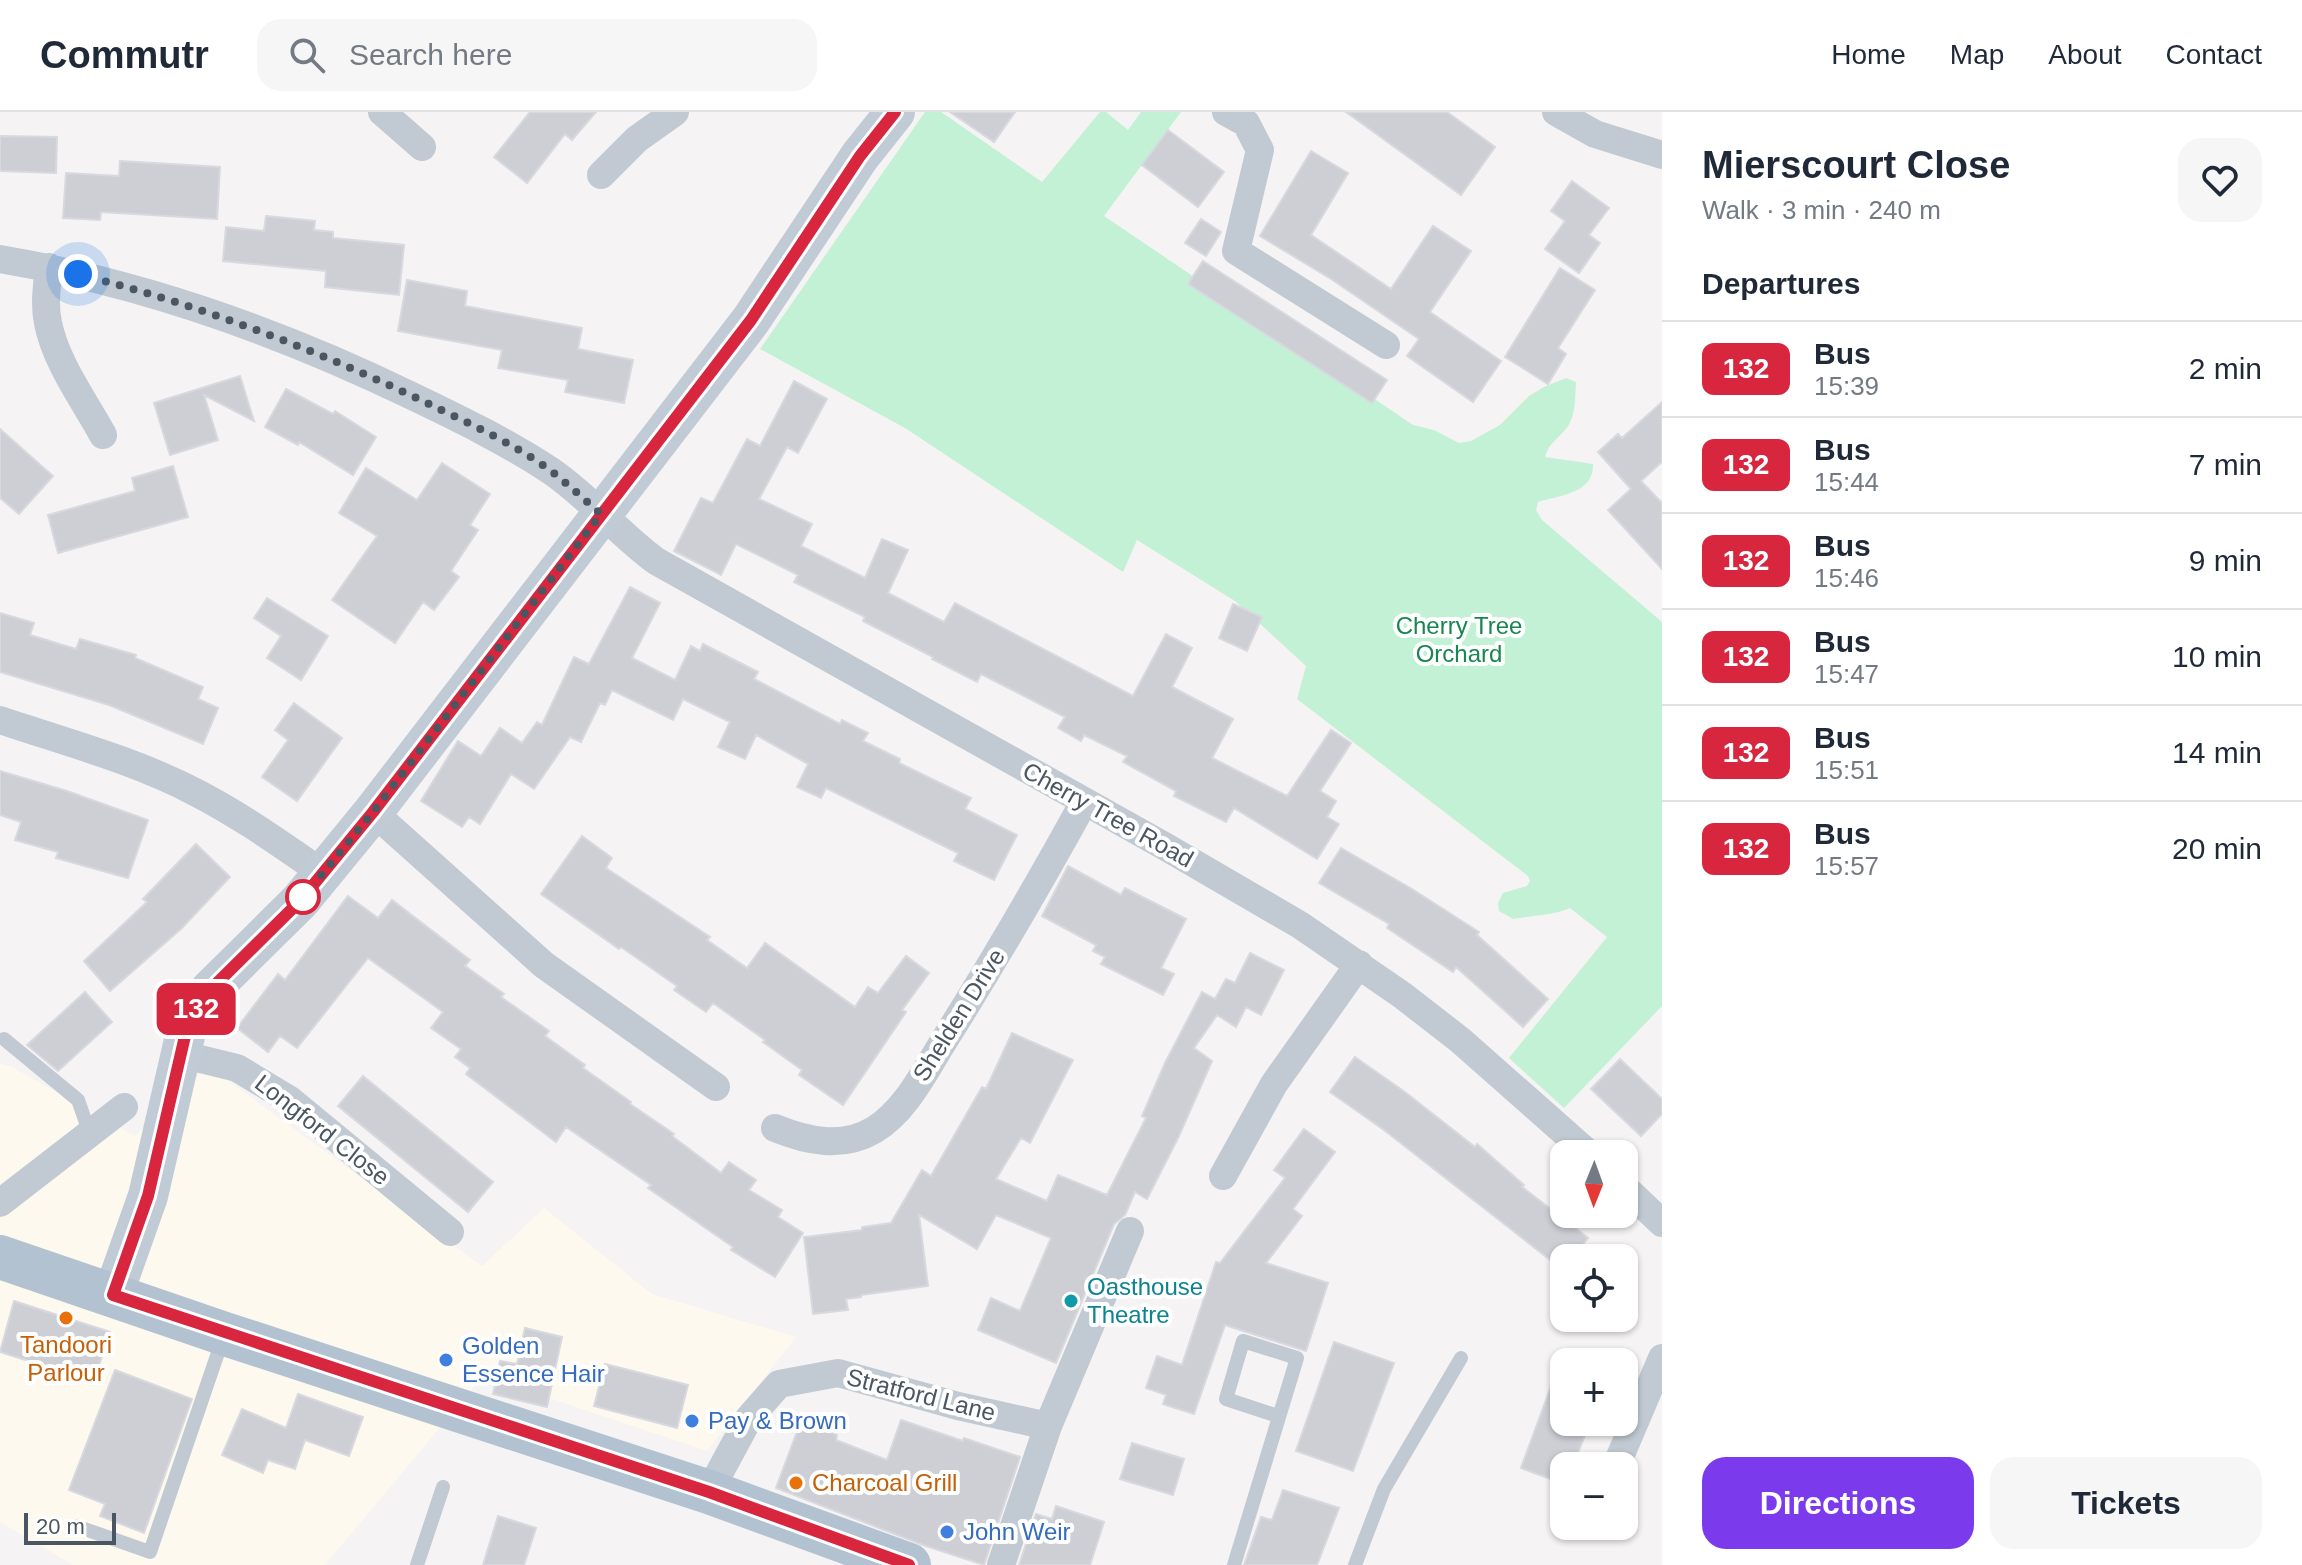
<!DOCTYPE html>
<html lang="en">
<head>
<meta charset="utf-8">
<style>
  body { margin:0; font-family:Arial,sans-serif; background:#f6f6f7; color:#1f2937; height:100vh; display:flex; flex-direction:column; font-size:30px; white-space:nowrap }
  * { box-sizing:border-box; margin:0 }
  p { font-size:26px; color:#747a83 }
  .icon { flex:none; width:44px; height:44px; fill:none; stroke:currentColor; stroke-width:2; stroke-linecap:round; stroke-linejoin:round }
  .map { position:relative; flex:1; overflow:hidden }
  .side { display:flex; flex-direction:column; background:#fff; width:640px }
  .side>* { flex:none }
  .badge { padding:0 16px; border-radius:12px; font-size:28px; line-height:52px }
  .needle { width:52px; rotate:181deg }
  .controls { position:absolute; left:1550px; top:1028px; display:grid; gap:16px }
  .controls a { display:grid; place-items:center; width:88px; height:88px; border-radius:16px; background:#fff; box-shadow:0 2px 6px #0004; font-size:40px }
  .scale { position:absolute; left:24px; bottom:20px; width:92px; box-sizing:border-box; padding-left:8px; border:4px solid #4a5661; border-top:0; font-size:22px; line-height:28px; white-space:nowrap; color:#4a5661; -webkit-text-stroke:6px #fff; paint-order:stroke }
  .you { position:absolute; width:40px; height:40px; margin:-20px; border:6px solid #fff; border-radius:50%; background:#1a73e8; box-shadow:0 0 0 12px #1a73e833 }
  .map>.badge { position:absolute; translate:-50% -50%; box-shadow:0 0 0 4px #fff }
  h2 { padding:0 40px; font-size:30px; line-height:72px }
  .round { display:grid; place-items:center; flex:none; width:84px; height:84px; border-radius:24px; background:#f6f6f7 }
  .overview { display:flex; align-items:center; justify-content:space-between; height:136px; padding:0 40px }
  h1 { font-size:38px; font-weight:600; line-height:60px }
  .action { display:flex; gap:16px; margin-top:auto; padding:16px 40px }
  .action a { flex:1; height:92px; border-radius:24px; background:#7c3aed; color:#fff; font-size:32px; font-weight:600; line-height:92px; text-align:center }
  .action a+a { background:#f6f6f7; color:#1f2937 }
  ul { padding:0; list-style:none }
  li { display:flex; align-items:center; gap:24px; height:96px; padding:0 40px; border-top:2px solid #e0e1e3 }
  li div { flex:1 }
  li b { display:block; font-size:30px }
  li em { font-style:normal }
  li .badge { min-width:88px; font-weight:700; text-align:center }
  header { display:flex; align-items:center; gap:48px; box-sizing:border-box; height:112px; padding:0 40px; background:#fff; border-bottom:2px solid #e0e1e3 }
  header strong { font-size:38px }
  nav { display:flex; gap:44px; margin-inline-start:auto; font-size:28px }
  .search { width:560px; height:72px; background:#f6f6f7; display:flex; align-items:center; gap:20px; box-sizing:border-box; padding:0 28px; border-radius:24px; color:#747a83; font-size:30px }
  main { display:flex; flex:1; min-height:0 }
  .map>svg:first-child { display:block }
  .commercial { fill:#fdf9ef }
  .green { fill:#c3f1d5 }
  .building { fill:#cdcfd5; stroke:#d7d9de; stroke-width:2 }
  .lines { fill:none; stroke-linecap:round; stroke-linejoin:round }
  .lane { stroke:#c1cad2; stroke-width:14 }
  .street { stroke:#c1cad2; stroke-width:28 }
  .secondary { stroke:#c1cbd6; stroke-width:40 }
  .primary { stroke:#b3c2d1; stroke-width:44 }
  .line-casing { stroke:#fff; stroke-width:18 }
  .line { stroke:#d7263d; stroke-width:12 }
  .walk { stroke:#4a5661; stroke-width:8; stroke-dasharray:0 14.4 }
  .stop-dot { fill:#fff; stroke:#d7263d; stroke-width:4 }
  .culture-dot { fill:#0f9aa8; stroke:#fff; stroke-width:3 }
  .food-dot { fill:#e8710a; stroke:#fff; stroke-width:3 }
  .shop-dot { fill:#3f7fe0; stroke:#fff; stroke-width:3 }
  .labels { text-anchor:middle; stroke-width:8; stroke-linejoin:round; paint-order:stroke }
  .park-label { font-size:24px; fill:#17864f; stroke:#fff }
  .street-label { font-size:24px; fill:#4a5661; stroke:#fff }
  .culture-label { font-size:24px; fill:#0d838f; stroke:#fff; text-anchor:start }
  .food-label { font-size:24px; fill:#c56008; stroke:#fff }
  .shop-label { font-size:24px; fill:#366cbe; stroke:#fff; text-anchor:start }
</style>
</head>
<body>
<header>
<strong>Commutr</strong>
<div class="search"><svg class="icon" aria-label="search" viewBox="0 0 24 24"><circle cx="10" cy="10" r="6"/><path d="M15 15l6 6"/></svg>Search here</div>
<nav><a>Home</a><a>Map</a><a>About</a><a>Contact</a></nav>
</header>
<main>
<div class="map">
<svg width="1662" height="1453" viewBox="0 0 1662 1453">
  <rect width="100%" height="100%" fill="#f5f3f3"/>
  <path class="commercial" d="M 0,951 L 12,955 L 135,1024 L 208,954 L 482,1154 L 544,1096 L 652,1182 L 796,1225 L 707,1339 L 483,1264 L 325,1453 L 73,1453 L 0,1410 Z"/>
  <path class="green" d="M 925,0 L 941,0 L 1042,70 L 1100,0 L 1106,0 L 1128,18 L 1141,0 L 1181,0 L 1104,104 L 1413,313 L 1434,318 L 1459,331 L 1471,329 L 1500,313 L 1529,284 L 1544,275 L 1566,266 L 1576,270 C 1575,285 1576,302 1568,314 C 1560,326 1549,330 1545,345 L 1593,352 C 1594,382 1559,383 1538,390 L 1536,398 L 1542,408 L 1662,510 L 1662,894 L 1564,996 L 1509,946 L 1607,825 L 1570,796 C 1551,804 1533,803 1513,807 L 1499,799 L 1498,791 L 1503,781 L 1527,774 L 1530,769 L 1528,764 L 1297,587 L 1306,554 L 1235,489 L 1137,428 L 1123,460 L 905,316 L 760,237 Z"/>
  <path class="building" d="M 530,0 L 596,0 L 572,28 L 565,22 L 527,71 L 494,45 Z
    M 950,0 L 1015,0 L 994,30 Z
    M 1346,0 L 1447,0 L 1495,35 L 1461,83 Z
    M 1168,18 L 1224,60 L 1198,95 L 1142,53 Z
    M 0,24 L 57,25 L 56,61 L 0,59 Z
    M 1311,39 L 1348,61 L 1311,123 L 1391,177 L 1433,114 L 1471,139 L 1430,200 L 1501,249 L 1473,290 L 1407,244 L 1419,227 L 1331,167 L 1260,124 Z
    M 120,49 L 220,55 L 217,107 L 101,100 L 100,108 L 63,106 L 66,61 L 119,64 Z
    M 1572,69 L 1609,96 L 1589,123 L 1600,131 L 1579,161 L 1545,137 L 1565,109 L 1551,99 Z
    M 266,104 L 315,109 L 314,118 L 333,120 L 333,126 L 404,133 L 399,183 L 325,175 L 326,159 L 223,149 L 226,115 L 264,119 Z
    M 1201,107 L 1221,120 L 1206,144 L 1185,131 Z
    M 1203,149 L 1387,268 L 1372,291 L 1188,172 Z
    M 1560,156 L 1595,178 L 1558,236 L 1566,242 L 1548,272 L 1505,245 Z
    M 407,168 L 467,179 L 465,194 L 582,216 L 578,237 L 633,248 L 624,291 L 565,280 L 568,268 L 498,256 L 502,238 L 398,219 Z
    M 240,264 L 254,309 L 204,283 L 218,328 L 170,343 L 154,291 Z
    M 794,269 L 827,287 L 798,341 L 787,335 L 759,387 L 812,412 L 801,434 L 865,466 L 882,427 L 908,438 L 888,481 L 944,510 L 955,491 L 1133,584 L 1166,522 L 1192,536 L 1172,575 L 1233,607 L 1212,646 L 1287,684 L 1331,618 L 1351,631 L 1320,679 L 1336,689 L 1327,705 L 1339,712 L 1317,747 L 1234,696 L 1226,710 L 1174,684 L 1176,679 L 1123,650 L 1127,644 L 1084,623 L 1081,629 L 1058,616 L 1065,605 L 981,562 L 977,570 L 932,547 L 933,545 L 863,509 L 865,505 L 794,470 L 798,463 L 736,432 L 721,463 L 674,439 L 701,386 L 713,391 L 747,327 L 760,334 Z
    M 286,277 L 333,302 L 335,299 L 376,325 L 353,363 L 299,330 L 298,333 L 265,315 Z
    M 1662,290 L 1662,350 L 1641,369 L 1662,391 L 1662,457 L 1608,398 L 1631,377 L 1598,340 L 1618,322 L 1622,326 Z
    M 0,317 L 53,364 L 19,402 L 0,386 Z
    M 442,351 L 490,382 L 470,413 L 478,418 L 451,459 L 459,465 L 434,498 L 423,490 L 395,531 L 332,488 L 377,424 L 339,401 L 366,356 L 417,388 Z
    M 173,354 L 188,405 L 58,441 L 48,403 L 135,379 L 132,366 Z
    M 630,475 L 660,491 L 632,546 L 675,568 L 691,534 L 700,539 L 703,532 L 758,560 L 754,567 L 840,612 L 842,608 L 868,621 L 863,629 L 900,647 L 899,651 L 971,686 L 965,697 L 1017,723 L 994,768 L 954,749 L 958,741 L 826,676 L 821,686 L 797,675 L 808,652 L 756,623 L 745,647 L 718,635 L 730,610 L 683,587 L 673,608 L 612,578 L 605,593 L 600,591 L 581,630 L 570,625 L 534,677 L 511,662 L 480,712 L 469,705 L 462,715 L 421,689 L 458,629 L 481,644 L 500,616 L 522,631 L 537,610 L 542,613 L 574,545 L 589,552 Z
    M 267,486 L 328,524 L 301,568 L 267,546 L 281,524 L 254,506 Z
    M 1233,492 L 1262,505 L 1247,539 L 1219,526 Z
    M 0,501 L 34,511 L 30,523 L 76,537 L 80,527 L 136,543 L 135,546 L 203,575 L 198,587 L 218,596 L 203,632 L 109,593 L 0,560 Z
    M 294,591 L 342,626 L 297,689 L 262,665 L 288,628 L 275,618 Z
    M 0,659 L 67,679 L 148,708 L 128,766 L 56,746 L 58,740 L 15,728 L 21,710 L 0,703 Z
    M 582,724 L 612,746 L 606,756 L 710,825 L 707,828 L 747,856 L 765,831 L 855,895 L 868,875 L 878,881 L 906,844 L 929,861 L 902,898 L 906,900 L 843,993 L 799,963 L 802,958 L 763,930 L 765,928 L 713,891 L 706,900 L 674,878 L 677,874 L 621,835 L 619,837 L 541,782 Z
    M 196,732 L 230,765 L 182,816 L 110,879 L 84,849 L 147,790 L 143,787 Z
    M 1341,736 L 1412,777 L 1479,820 L 1477,823 L 1548,887 L 1523,915 L 1456,855 L 1453,860 L 1387,816 L 1389,812 L 1319,771 Z
    M 1068,754 L 1121,783 L 1125,776 L 1186,807 L 1161,856 L 1174,862 L 1163,883 L 1101,852 L 1105,845 L 1093,839 L 1096,833 L 1042,804 Z
    M 348,784 L 378,806 L 392,788 L 470,848 L 465,854 L 504,882 L 501,885 L 549,919 L 545,924 L 585,953 L 583,956 L 631,990 L 630,992 L 674,1022 L 672,1024 L 721,1061 L 729,1050 L 756,1068 L 749,1078 L 782,1098 L 778,1105 L 803,1121 L 775,1165 L 731,1138 L 733,1135 L 648,1076 L 651,1073 L 566,1015 L 556,1030 L 466,962 L 470,956 L 455,945 L 461,937 L 431,916 L 443,900 L 368,846 L 297,936 L 280,924 L 268,940 L 237,916 L 278,862 L 285,868 Z
    M 1250,841 L 1284,858 L 1261,903 L 1246,895 L 1236,915 L 1217,903 L 1194,936 L 1212,949 L 1179,1024 L 1147,1087 L 1135,1080 L 1125,1103 L 1114,1112 L 1056,1251 L 978,1218 L 991,1186 L 1020,1199 L 1051,1126 L 996,1103 L 977,1137 L 919,1103 L 928,1174 L 861,1183 L 861,1185 L 846,1187 L 848,1198 L 813,1202 L 804,1125 L 862,1118 L 862,1115 L 891,1111 L 922,1058 L 931,1064 L 982,975 L 986,977 L 1012,921 L 1073,948 L 1030,1031 L 1021,1026 L 996,1067 L 1047,1089 L 1058,1063 L 1107,1083 L 1146,1006 L 1142,1004 L 1165,951 L 1202,880 L 1215,887 L 1226,867 L 1235,871 Z
    M 85,880 L 112,910 L 58,959 L 27,933 Z
    M 1355,945 L 1405,980 L 1475,1035 L 1477,1032 L 1524,1073 L 1522,1075 L 1588,1126 L 1572,1146 L 1564,1146 L 1563,1158 L 1384,1018 L 1330,980 Z
    M 1620,947 L 1662,987 L 1662,1002 L 1641,1024 L 1591,977 Z
    M 363,964 L 493,1070 L 468,1100 L 338,994 Z
    M 1304,1017 L 1335,1040 L 1293,1097 L 1302,1104 L 1266,1151 L 1328,1171 L 1306,1239 L 1225,1213 L 1194,1302 L 1163,1292 L 1166,1283 L 1146,1276 L 1157,1244 L 1182,1253 L 1216,1150 L 1220,1151 L 1285,1066 L 1274,1058 Z
    M 14,1189 L 110,1220 L 93,1272 L 59,1262 L 57,1268 L 29,1259 L 32,1250 L 0,1240 Z
    M 525,1216 L 562,1225 L 547,1295 L 493,1282 L 500,1249 L 517,1252 Z
    M 1334,1230 L 1394,1251 L 1353,1359 L 1296,1339 Z
    M 1561,1247 L 1564,1247 L 1564,1310 L 1590,1310 L 1573,1354 L 1564,1354 L 1564,1372 L 1521,1356 Z
    M 605,1252 L 688,1273 L 677,1316 L 594,1294 Z
    M 115,1258 L 192,1287 L 144,1421 L 100,1404 L 105,1392 L 69,1378 Z
    M 298,1282 L 363,1305 L 349,1344 L 305,1328 L 295,1357 L 268,1348 L 263,1361 L 222,1343 L 242,1297 L 286,1316 Z
    M 901,1308 L 963,1329 L 964,1326 L 1020,1345 L 984,1453 L 923,1433 L 776,1376 L 801,1309 L 837,1323 L 836,1328 L 887,1348 Z
    M 1132,1331 L 1184,1347 L 1173,1383 L 1120,1367 Z
    M 1283,1378 L 1339,1396 L 1317,1453 L 1244,1453 L 1261,1405 L 1272,1408 Z
    M 1056,1394 L 1104,1410 L 1090,1453 L 1019,1453 L 1036,1402 L 1052,1407 Z
    M 498,1404 L 536,1416 L 524,1453 L 483,1453 Z"/>
  <g class="lines">
    <path class="lane" d="M 4,927 L 78,988 L 90,1022
      M 76,1414 L 150,1440 L 223,1226
      M 417,1453 L 443,1375
      M 1234,1453 L 1297,1246 L 1243,1229 L 1226,1287 L 1278,1304
      M 1355,1453 L 1384,1377 L 1461,1246"/>
    <path class="street" d="M 382,0 L 422,35
      M 1226,0 L 1246,11 L 1260,38 L 1236,139 L 1386,233
      M 1556,0 L 1595,22 L 1662,43
      M 601,63 L 637,27 L 675,0
      M 0,147 C 143,171 282,221 412,284 C 460,307 507,330 551,359 C 589,385 619,422 656,449 L 1166,735 L 1300,813 L 1402,883 L 1460,928 L 1589,1042
      M 49,155 C 47,174 44,192 48,211 C 56,251 84,288 103,323
      M 0,608 C 65,630 134,648 195,680 C 240,703 282,733 324,762
      M 373,700 L 544,853 L 716,975
      M 180,942 L 237,956 L 290,988 L 450,1120
      M 775,1016 C 807,1029 842,1037 874,1018 C 906,999 926,957 945,927 C 994,849 1040,770 1084,690
      M 1223,1064 L 1274,972 L 1359,852
      M 1624,1075 L 1662,1111
      M 0,1091 L 124,995
      M 1616,1354 L 1662,1246
      M 709,1380 L 749,1306 L 779,1272 L 838,1261 L 958,1294 L 1048,1314
      M 1001,1453 L 1048,1314 L 1130,1119"/>
    <path class="secondary" d="M 113,1183 L 148,1084 L 188,911 L 210,878 L 300,789 L 373,700 L 751,208 L 860,44 L 895,0"/>
    <path class="primary" d="M 0,1145 L 225,1222 L 709,1380 L 909,1453"/>
  </g>
  <g class="lines">
    <defs>
      <path id="line" d="M 895,0 L 860,44 L 751,208 L 373,700 L 300,789 L 210,878 L 188,911 L 148,1084 L 113,1183 L 709,1380 L 909,1453"/>
    </defs>
    <use href="#line" class="line-casing"/>
    <use href="#line" class="line"/>
    <path class="walk" d="M 78,162 C 199,193 315,237 427,291 C 470,312 517,333 555,362 C 571,375 586,389 601,402 L 373,700 L 300,789 L 303,785"/>
  </g>
  <circle class="stop-dot" cx="303" cy="785" r="16"/>
  <circle class="culture-dot" cx="1071" cy="1189" r="8"/>
  <g class="food-dot">
    <circle cx="66" cy="1206" r="8"/>
    <circle cx="796" cy="1371" r="8"/>
  </g>
  <g class="shop-dot">
    <circle cx="446" cy="1248" r="8"/>
    <circle cx="692" cy="1309" r="8"/>
    <circle cx="947" cy="1420" r="8"/>
  </g>
  <g class="labels">
    <g class="park-label">
      <text x="1459" y="522">Cherry Tree<tspan x="1459" dy="28">Orchard</tspan></text>
    </g>
    <g class="street-label">
      <text transform="translate(1108 703) rotate(29)" y="8">Cherry Tree Road</text>
      <text transform="translate(959 903) rotate(-58)" y="8">Shelden Drive</text>
      <text transform="translate(322 1018) rotate(38)" y="8">Longford Close</text>
      <text transform="translate(921 1283) rotate(14)" y="8">Stratford Lane</text>
    </g>
    <g class="culture-label">
      <text x="1087" y="1183">Oasthouse<tspan x="1087" dy="28">Theatre</tspan></text>
    </g>
    <g class="food-label">
      <text x="66" y="1241">Tandoori<tspan x="66" dy="28">Parlour</tspan></text>
      <text x="812" y="1379" text-anchor="start">Charcoal Grill</text>
    </g>
    <g class="shop-label">
      <text x="462" y="1242">Golden<tspan x="462" dy="28">Essence Hair</tspan></text>
      <text x="708" y="1317">Pay &amp; Brown</text>
      <text x="963" y="1428">John Weir</text>
    </g>
  </g>
</svg>
<div class="controls">
<a><svg class="needle" viewBox="-14 -14 28 28"><path d="M0-13l5 13h-10z" fill="#e53935"/><path d="M0 13l5-13h-10z" fill="#747a83"/></svg></a>
<a><svg class="icon" aria-label="locate" viewBox="0 0 24 24"><circle cx="12" cy="12" r="6"/><path d="M12 2v4M12 18v4M2 12h4M18 12h4"/></svg></a>
<a>+</a>
<a>−</a>
</div>
<div class="scale">20 m</div>
<div class="you" style="left:78px;top:162px"></div>
<b class="badge" style="left:196px;top:897px;background:#d7263d;color:#fff">132</b>
</div>
<section class="side">
<div class="overview"><div><h1>Mierscourt Close</h1><p>Walk · 3 min · 240 m</p></div><a class="round"><svg class="icon" aria-label="heart" viewBox="0 0 24 24"><path d="M12 20l-8-8c-3-5 5-10 8-4 3-6 11-1 8 4z"/></svg></a></div>
<h2>Departures</h2>
<ul>
<li><span class="badge" style="background:#d7263d;color:#fff">132</span><div><b>Bus</b><p>15:39</p></div><em>2 min</em></li>
<li><span class="badge" style="background:#d7263d;color:#fff">132</span><div><b>Bus</b><p>15:44</p></div><em>7 min</em></li>
<li><span class="badge" style="background:#d7263d;color:#fff">132</span><div><b>Bus</b><p>15:46</p></div><em>9 min</em></li>
<li><span class="badge" style="background:#d7263d;color:#fff">132</span><div><b>Bus</b><p>15:47</p></div><em>10 min</em></li>
<li><span class="badge" style="background:#d7263d;color:#fff">132</span><div><b>Bus</b><p>15:51</p></div><em>14 min</em></li>
<li><span class="badge" style="background:#d7263d;color:#fff">132</span><div><b>Bus</b><p>15:57</p></div><em>20 min</em></li>
</ul>
<div class="action"><a>Directions</a><a>Tickets</a></div>
</section>
</main>
</body>
</html>
